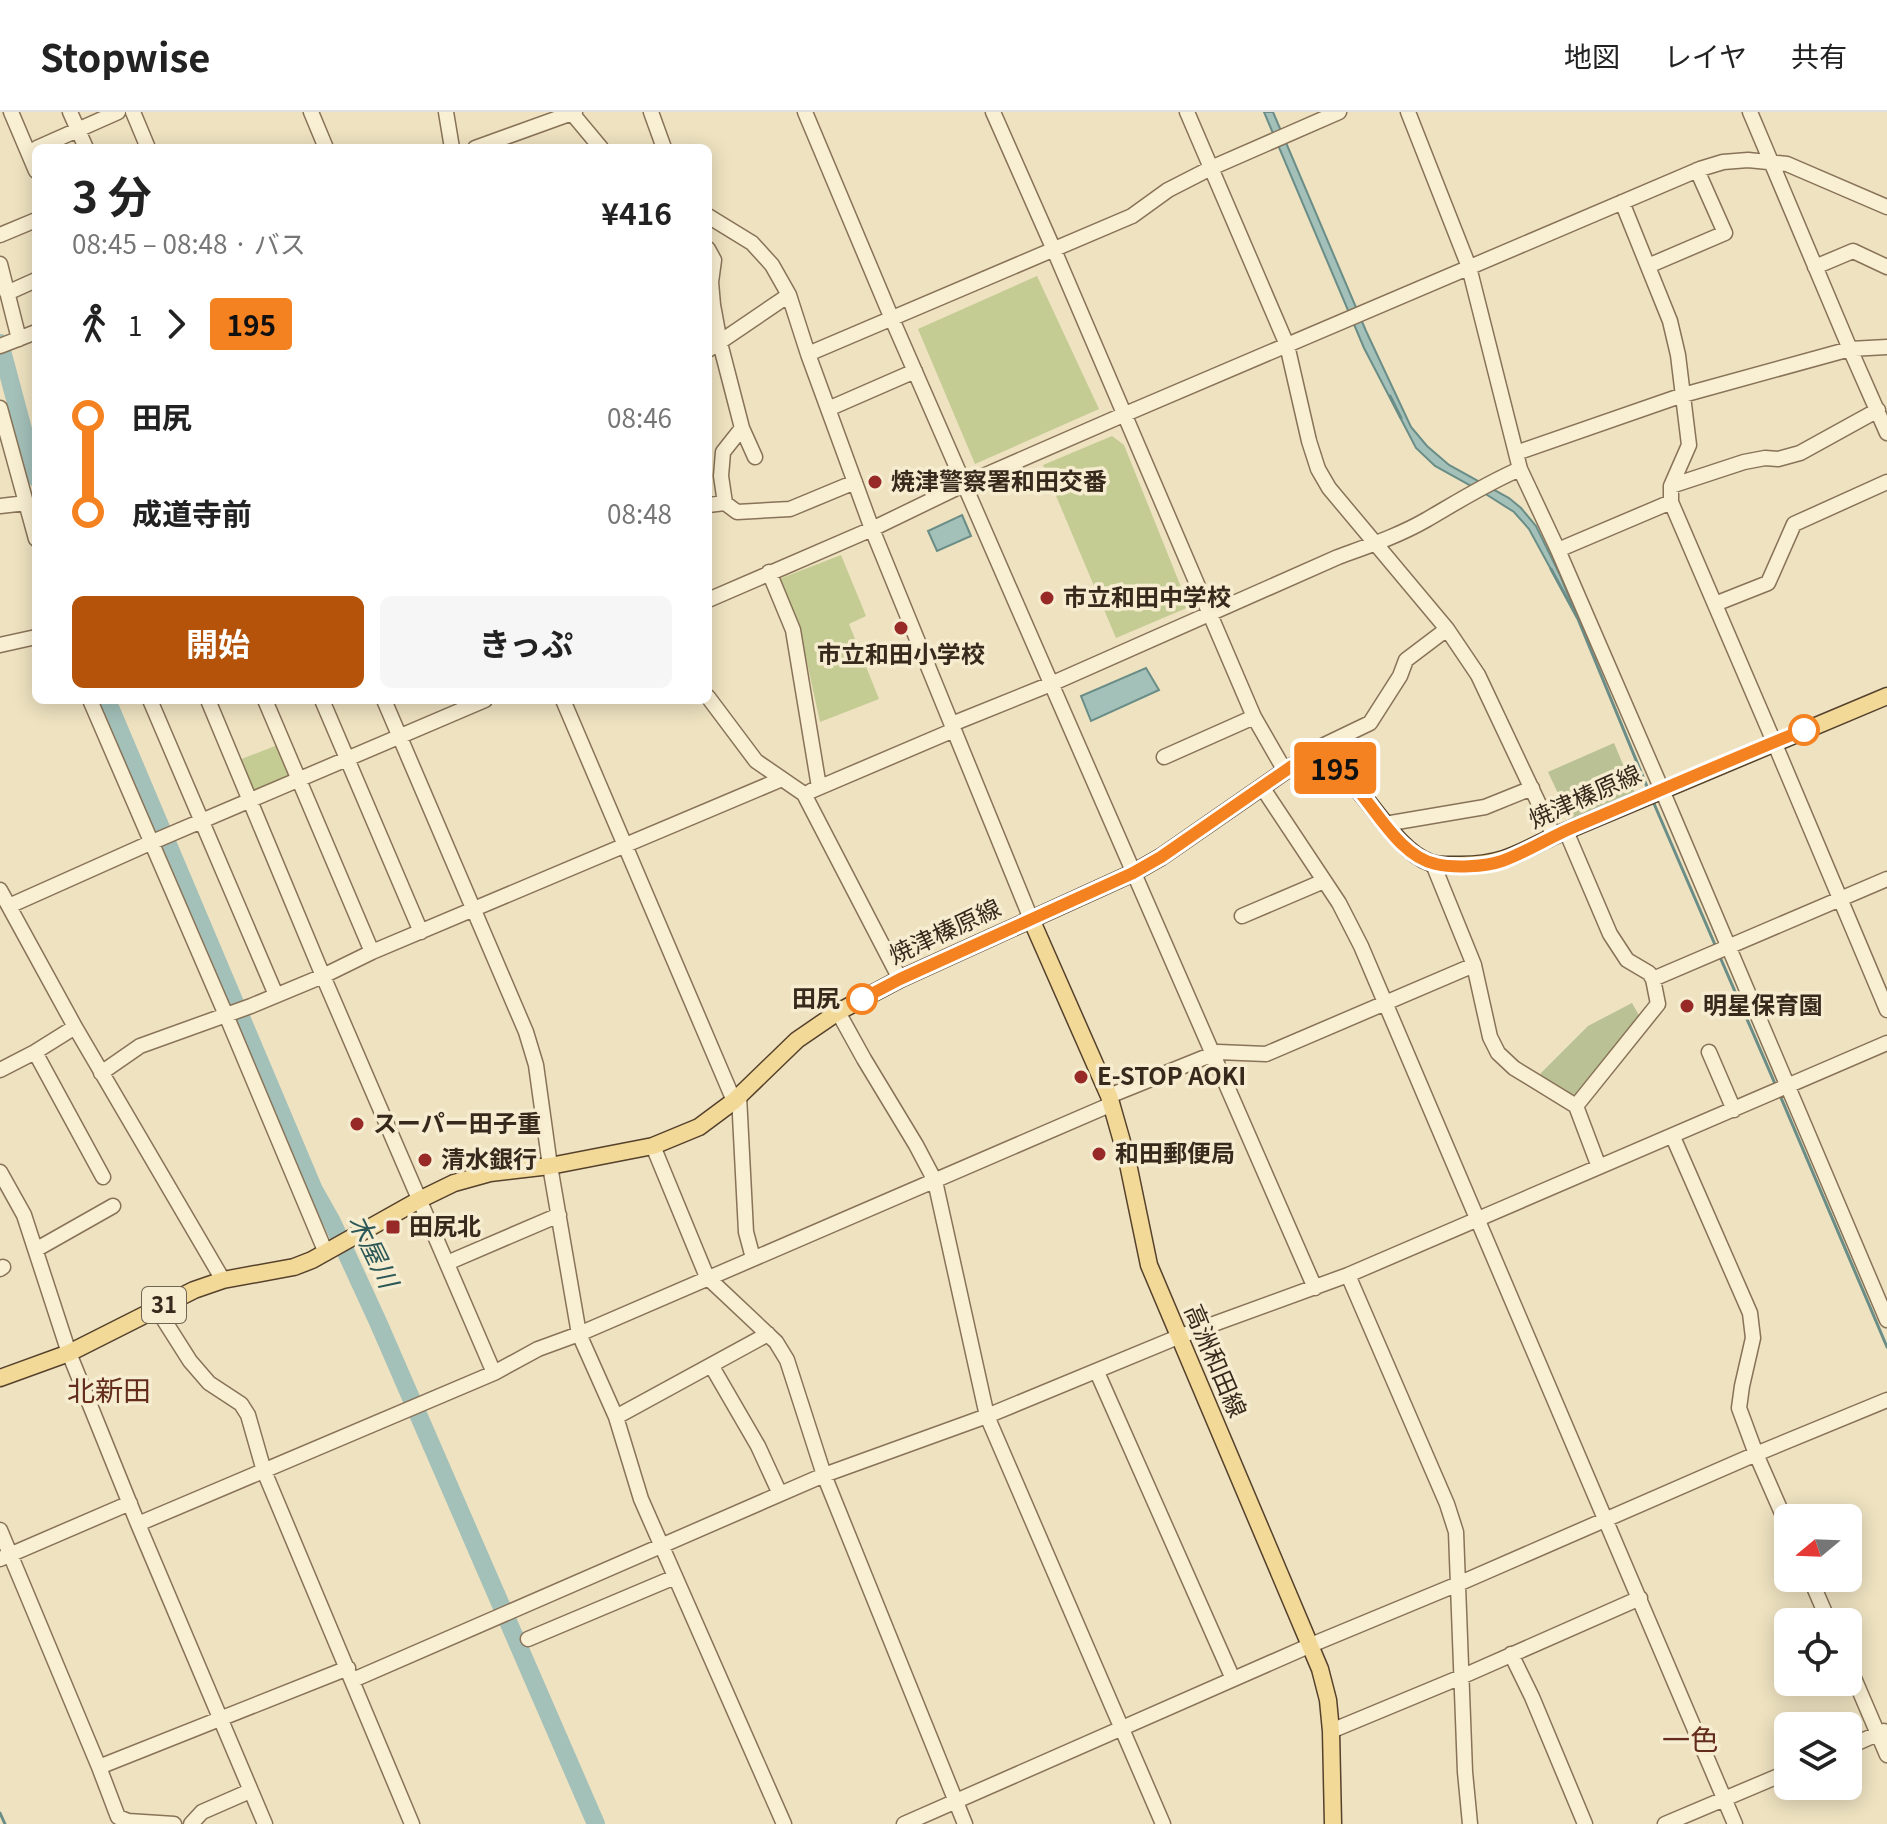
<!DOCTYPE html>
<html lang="ja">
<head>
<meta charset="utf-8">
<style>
  body { margin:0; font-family:Georgia,"Noto Sans JP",serif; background:#f6f6f6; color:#222; height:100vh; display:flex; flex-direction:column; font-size:30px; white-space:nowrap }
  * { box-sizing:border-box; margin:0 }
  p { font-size:26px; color:#767676 }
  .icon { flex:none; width:44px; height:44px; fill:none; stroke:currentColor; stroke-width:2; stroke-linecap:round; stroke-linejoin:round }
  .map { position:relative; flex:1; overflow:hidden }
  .panel { position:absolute; left:32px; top:32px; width:680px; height:560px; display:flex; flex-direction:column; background:#fff; border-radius:12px; box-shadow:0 4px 20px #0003 }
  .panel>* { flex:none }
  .badge { padding:0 16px; border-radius:6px; font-size:28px; line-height:52px }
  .needle { width:52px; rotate:251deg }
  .fabs { position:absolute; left:1774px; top:1392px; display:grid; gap:16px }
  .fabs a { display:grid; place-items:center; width:88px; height:88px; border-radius:12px; background:#fff; box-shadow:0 4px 20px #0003; font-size:40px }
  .map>.badge { position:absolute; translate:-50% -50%; box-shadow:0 0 0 4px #fff }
  .legs { display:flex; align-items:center; gap:12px; height:88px; padding:0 40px; font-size:26px }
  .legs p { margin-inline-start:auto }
  .overview { display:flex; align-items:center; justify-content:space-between; height:136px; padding:0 40px }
  h1 { font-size:44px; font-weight:700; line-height:60px }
  .action { display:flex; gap:16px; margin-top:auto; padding:16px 40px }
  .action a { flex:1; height:92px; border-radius:12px; background:#b45309; color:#fff; font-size:32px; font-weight:700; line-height:92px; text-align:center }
  .action a+a { background:#f6f6f6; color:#222 }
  ul { padding:0 40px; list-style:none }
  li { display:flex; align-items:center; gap:28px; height:96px; font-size:30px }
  li i { display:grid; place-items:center; width:12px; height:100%; margin:0 10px; background:currentColor }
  li i::after { content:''; width:20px; height:20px; margin:-10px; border:6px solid; border-radius:50%; background:#fff }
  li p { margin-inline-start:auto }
  li:first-child i { background:linear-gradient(#0000 50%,currentColor 0) }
  li:last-child i { background:linear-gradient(currentColor 50%,#0000 0) }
  header { display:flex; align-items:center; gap:48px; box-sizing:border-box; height:112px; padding:0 40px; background:#fff; border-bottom:2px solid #e0e0e0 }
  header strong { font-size:38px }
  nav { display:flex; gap:44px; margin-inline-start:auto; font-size:28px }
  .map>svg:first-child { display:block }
  .green { fill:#c4cc94 }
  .cemetery { fill:#bac194 }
  .water { fill:#a3c0b9; stroke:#6a8e87; stroke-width:2 }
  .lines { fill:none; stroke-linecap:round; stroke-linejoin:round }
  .stream { stroke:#6a8e87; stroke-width:3 }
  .river { stroke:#a3c0b9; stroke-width:18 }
  .minor-casing { stroke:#887358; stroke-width:17 }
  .major-casing { stroke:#55412c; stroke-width:19 }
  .minor { stroke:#f9efd3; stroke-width:14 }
  .major { stroke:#f3d997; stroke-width:16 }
  .line-1-casing { stroke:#fff; stroke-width:18 }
  .line-1 { stroke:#f58220; stroke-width:12 }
  .poi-dot { fill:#972a27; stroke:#f6ecd0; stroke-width:3 }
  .stop-1-dot { fill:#fff; stroke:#f58220; stroke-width:4 }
  .labels { text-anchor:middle; stroke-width:7; stroke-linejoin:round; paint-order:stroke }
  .shield { fill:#f6ecd0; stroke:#706453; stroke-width:2 }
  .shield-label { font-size:22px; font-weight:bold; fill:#372a1d }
  .poi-label { font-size:24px; font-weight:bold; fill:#372a1d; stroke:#f6ecd0; text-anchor:start }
  .street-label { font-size:24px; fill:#372a1d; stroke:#f6ecd0 }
  .stop-label { font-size:24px; font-weight:bold; fill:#372a1d; stroke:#f6ecd0; text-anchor:end }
  .water-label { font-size:26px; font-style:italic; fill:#2b5756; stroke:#f6ecd0 }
  .quarter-label { font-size:28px; fill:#642d1b; stroke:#f6ecd0 }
</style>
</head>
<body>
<header>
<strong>Stopwise</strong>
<nav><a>地図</a><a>レイヤ</a><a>共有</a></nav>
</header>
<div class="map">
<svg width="1887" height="1712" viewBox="0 0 1887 1712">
  <rect width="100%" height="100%" fill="#eee2c0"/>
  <path class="green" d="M 1037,164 L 1099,297 L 975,352 L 918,217 Z
    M 1112,324 L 1124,333 L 1189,495 L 1116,526 L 1043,353 Z
    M 841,443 L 866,504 L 849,512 L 879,587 L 820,610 L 798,509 L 779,467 Z
    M 280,632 L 295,666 L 253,684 L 239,648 Z"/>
  <path class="cemetery" d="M 1614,631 L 1635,681 L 1571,709 L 1548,660 Z
    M 1632,891 L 1640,905 L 1574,985 L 1539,963 L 1588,914 Z"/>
  <path class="water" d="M 1264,0 L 1273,0 L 1366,219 L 1411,315 L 1427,334 L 1449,353 L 1509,386 L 1521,396 L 1536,414 L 1560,463 L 1578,507 L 1529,417 L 1514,400 L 1484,381 L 1435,354 L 1416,336 L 1364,236 Z
    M 962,403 L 971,424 L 937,439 L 928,419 Z
    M 1146,556 L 1159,578 L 1091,609 L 1081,584 Z"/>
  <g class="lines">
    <path class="stream" d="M 1390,284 L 1401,306
      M 1551,457 L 1578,507 L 1648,677
      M 1652,687 L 1716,835
      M 1720,845 L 1776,974
      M 1779,981 L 1887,1235
      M 0,1701 L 5,1712"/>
    <path class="river" d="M 0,231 L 36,366
      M 107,588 L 314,1078 L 332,1110 L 378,1210 L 596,1712"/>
    <defs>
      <path id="minor" d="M 11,0 L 36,59
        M 70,0 L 86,36
        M 133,0 L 148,36
        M 311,0 L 326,36
        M 446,0 L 452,36
        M 571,0 L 601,36
        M 651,0 L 664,36
        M 805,0 L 892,207 L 1315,1176
        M 993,0 L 1054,138 L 1254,605 L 1285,659
        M 1187,0 L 1287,233 L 1309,329 L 1318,357 L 1329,376 L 1447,517 L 1478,563 L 1554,724
        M 1408,0 L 1469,155 L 1520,357 L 1558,438 L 1662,678 L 1887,1208
        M 1750,0 L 1850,237 L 1887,321
        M 37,36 L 118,0
        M 475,36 L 575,0
        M 1622,90 L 1670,209 L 1678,243 L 1689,333 L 1671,374 L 1671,390 L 1774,630 L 1887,898
        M 708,104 L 752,131 L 772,153 L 789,183 L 808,242 L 872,417 L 1031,807
        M 0,123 L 36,108
        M 708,137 L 714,148 L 711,170 L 713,193 L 720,231 L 742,316 L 755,345
        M 0,152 L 19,227
        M 1648,154 L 1725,121 L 1697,58
        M 1815,155 L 1853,139 L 1887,155
        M 7,181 L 36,168
        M 0,234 L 36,220
        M 708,238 L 789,183
        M 808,242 L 1132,104 L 1168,78 L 1211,56 L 1339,0
        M 0,296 L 36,427
        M 828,297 L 915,259
        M 1516,341 L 1683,283 L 1850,237 L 1887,235
        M 1671,374 L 1744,350 L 1765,346 L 1778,347 L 1800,341 L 1878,298
        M 725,391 L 721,364 L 723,340 L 742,316
        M 708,393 L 725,391 L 737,400 L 790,397 L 855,370
        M 0,394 L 26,391
        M 1558,438 L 1671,390
        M 769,460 L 793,518 L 819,675
        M 708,488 L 872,417 L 965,372 L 1123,303 L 1700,57 L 1723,50 L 1748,48 L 1787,52 L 1887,95
        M 1715,492 L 1768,471 L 1794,412 L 1887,370
        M 0,533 L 36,525
        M 708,585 L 756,649 L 804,682 L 900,867
        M 90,588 L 226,903 L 326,1141
        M 150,588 L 276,883
        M 208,588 L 323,864 L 494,1261
        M 265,588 L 372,840
        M 322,588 L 421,820
        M 384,588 L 526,920 L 536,953 L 550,1054 L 579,1222 L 616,1305 L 641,1387 L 784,1712
        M 563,588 L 734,989
        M 952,612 L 1051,572 L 1338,445 C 1368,434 1398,424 1426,408 C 1457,390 1487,371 1520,357
        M 1164,645 L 1254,605
        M 1314,647 L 1318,636 L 1370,611 L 1400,564 L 1406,548 L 1447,517
        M 1262,675 L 1339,791 L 1361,834 L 1735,1712
        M 811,679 L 954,618
        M 1385,712 L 1485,695 L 1532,676
        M 1566,719 L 1610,822 L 1627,848 L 1649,861 L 1653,867 L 1658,892 L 1576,994
        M 1433,752 L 1474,853 L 1490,925 L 1498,941 L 1514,956 L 1576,994 L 1599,1055
        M 0,778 L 75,915 L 223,1168
        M 9,794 L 150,731 L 485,588
        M 1242,804 L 1324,769
        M 1653,867 L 1887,767
        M 838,900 L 864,947 L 916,1033 L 935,1069 L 987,1304 L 1163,1712
        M 35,940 L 103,1065
        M 1709,940 L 1734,998
        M 0,958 L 35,940 L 75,915
        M 101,961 L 140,934 L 251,894 L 323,864 L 372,840 L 782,667
        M 739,984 L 746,1120 L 753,1146
        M 1109,984 L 1218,940 L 1266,942 L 1474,853
        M 1673,1025 L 1750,1201 L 1753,1226 L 1742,1274 L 1739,1296 L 1756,1342 L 1788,1415
        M 653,1034 L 707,1165 L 776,1230 L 787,1248 L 824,1363 L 965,1712
        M 0,1060 L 24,1103 L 69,1241 L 138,1412 L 265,1712
        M 37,1137 L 113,1094
        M 447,1151 L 559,1103
        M 0,1157 L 3,1155
        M 1348,1163 L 1447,1392 L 1456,1420 L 1465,1660 L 1470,1712
        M 157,1197 L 190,1249 L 209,1271 L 241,1292 L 248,1303 L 264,1359 L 412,1712
        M 711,1253 L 758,1334 L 780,1382
        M 1097,1260 L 1233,1567
        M 616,1305 L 768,1222
        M 138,1412 L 494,1261 L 538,1237 L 579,1222 L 1112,992
        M 0,1418 L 99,1655 L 348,1556
        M 0,1447 L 130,1391
        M 1810,1466 L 1829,1510
        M 528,1527 L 675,1465
        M 1511,1542 L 1532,1585 L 1585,1712
        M 1848,1552 L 1887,1643
        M 353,1568 L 824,1363 L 987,1304 L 1178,1225 L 1348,1163 L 1887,931
        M 1331,1619 L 1461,1565 L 1640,1486
        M 1848,1635 L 1884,1619
        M 99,1655 L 118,1705 L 128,1709 L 174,1712
        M 191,1712 L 202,1700 L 250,1679
        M 904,1712 L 1311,1533 L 1458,1472 L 1756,1342 L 1887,1288
        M 1665,1712 L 1788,1660"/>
      <path id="major" d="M 1031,807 L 1109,984 L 1127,1047 L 1149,1153 L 1320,1557 L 1328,1588 L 1331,1619 L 1333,1712
        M 0,1266 L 69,1241 L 194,1178 L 223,1168 L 294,1155 L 312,1148 L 419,1088 L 454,1071 L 490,1061 L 550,1054 L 653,1034 L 699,1015 L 734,989 L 797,928 L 838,900 L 900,867 L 1133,761 L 1161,745 L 1285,659 C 1293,654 1303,647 1313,647 C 1355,648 1386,736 1431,751 C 1440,754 1451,753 1461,753 C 1502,753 1519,741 1554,724 L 1887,584"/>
    </defs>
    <use href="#minor" class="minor-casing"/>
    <use href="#major" class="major-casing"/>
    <use href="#minor" class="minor"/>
    <use href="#major" class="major"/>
  </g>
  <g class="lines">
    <defs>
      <path id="line-1" d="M 862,887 L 900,867 L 1133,761 L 1161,745 L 1292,654 C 1299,651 1307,647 1315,647 C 1359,651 1385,742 1436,752 C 1453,756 1485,755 1502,749 C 1527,740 1550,725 1574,715 C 1650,683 1727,649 1804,618"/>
    </defs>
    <use href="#line-1" class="line-1-casing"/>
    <use href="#line-1" class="line-1"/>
  </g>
  <g class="poi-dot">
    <circle cx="875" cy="370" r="8"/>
    <circle cx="1047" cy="486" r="8"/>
    <circle cx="901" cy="516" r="8"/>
    <circle cx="1687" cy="894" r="8"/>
    <circle cx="1081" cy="965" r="8"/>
    <circle cx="357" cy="1012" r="8"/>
    <circle cx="1099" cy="1042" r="8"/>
    <circle cx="425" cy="1048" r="8"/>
    <rect x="385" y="1107" width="16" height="16" rx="4"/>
  </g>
  <g class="stop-1-dot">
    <circle cx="1804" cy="618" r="14"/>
    <circle cx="862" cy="887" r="14"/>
  </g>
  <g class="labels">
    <rect class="shield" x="142" y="1175" width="44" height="36" rx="6"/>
    <g class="shield-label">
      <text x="164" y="1201">31</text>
    </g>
    <g class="poi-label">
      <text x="891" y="378">焼津警察署和田交番</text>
      <text x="1063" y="494">市立和田中学校</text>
      <text x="901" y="551" text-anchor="middle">市立和田小学校</text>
      <text x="1703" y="902">明星保育園</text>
      <text x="1097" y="973">E-STOP AOKI</text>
      <text x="373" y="1020">スーパー田子重</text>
      <text x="1115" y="1050">和田郵便局</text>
      <text x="441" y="1056">清水銀行</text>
      <text x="409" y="1123">田尻北</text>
    </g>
    <g class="street-label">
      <text transform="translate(1585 685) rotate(-24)" y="8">焼津榛原線</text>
      <text transform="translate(945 820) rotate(-25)" y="8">焼津榛原線</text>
      <text transform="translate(1215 1249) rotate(67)" y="8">高洲和田線</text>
    </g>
    <g class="stop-label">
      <text x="840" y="895">田尻</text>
    </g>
    <g class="water-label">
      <text transform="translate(373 1139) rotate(64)" y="9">木屋川</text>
    </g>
    <g class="quarter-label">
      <text x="109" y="1289">北新田</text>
      <text x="1690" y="1638">一色</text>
    </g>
  </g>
</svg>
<div class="fabs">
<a><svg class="needle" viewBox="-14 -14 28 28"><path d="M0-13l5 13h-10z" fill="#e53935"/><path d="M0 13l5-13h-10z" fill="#767676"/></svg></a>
<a><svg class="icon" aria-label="locate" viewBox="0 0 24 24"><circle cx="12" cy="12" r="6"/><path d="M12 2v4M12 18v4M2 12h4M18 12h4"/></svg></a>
<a><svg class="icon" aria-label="layers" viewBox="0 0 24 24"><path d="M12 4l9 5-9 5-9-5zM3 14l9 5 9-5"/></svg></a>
</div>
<b class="badge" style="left:1335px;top:656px;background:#f58220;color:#111">195</b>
<section class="panel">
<div class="overview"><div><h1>3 分</h1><p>08:45 – 08:48 · バス</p></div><b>¥416</b></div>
<div class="legs"><svg class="icon" aria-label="walk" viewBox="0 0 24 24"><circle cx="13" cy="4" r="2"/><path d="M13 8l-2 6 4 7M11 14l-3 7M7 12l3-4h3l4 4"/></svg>1<svg class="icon" aria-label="forward" viewBox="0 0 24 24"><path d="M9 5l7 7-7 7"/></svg><b class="badge" style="background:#f58220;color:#111">195</b></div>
<ul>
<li><i style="color:#f58220"></i><b>田尻</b><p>08:46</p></li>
<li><i style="color:#f58220"></i><b>成道寺前</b><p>08:48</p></li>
</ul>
<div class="action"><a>開始</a><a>きっぷ</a></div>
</section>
</div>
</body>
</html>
